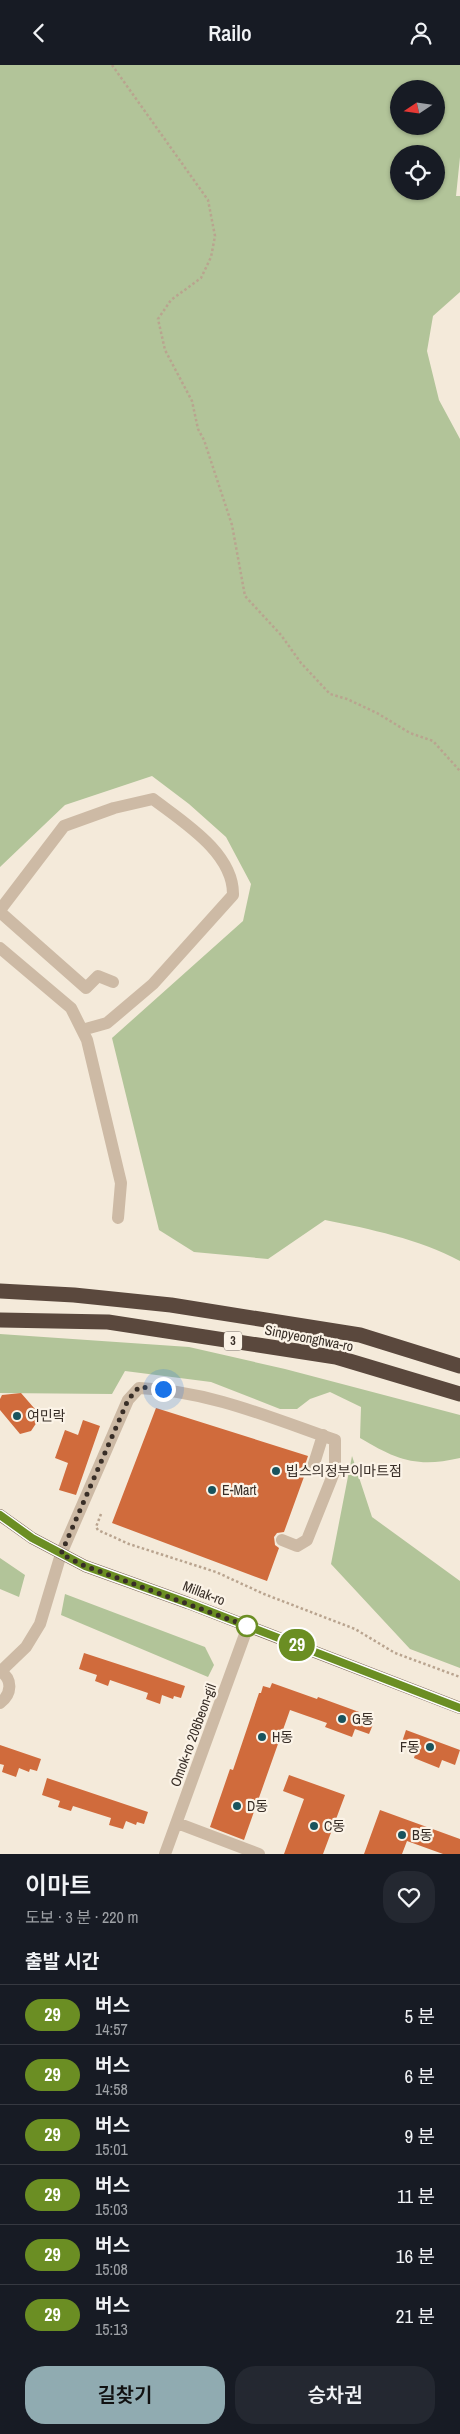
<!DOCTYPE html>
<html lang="ko">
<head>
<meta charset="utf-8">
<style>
  body { margin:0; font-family:"Archivo Narrow","Noto Sans KR",sans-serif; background:#242831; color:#f1f3f6; height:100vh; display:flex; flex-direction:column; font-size:19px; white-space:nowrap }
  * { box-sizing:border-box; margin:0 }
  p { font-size:16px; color:#9ea1a6 }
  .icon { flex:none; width:28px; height:28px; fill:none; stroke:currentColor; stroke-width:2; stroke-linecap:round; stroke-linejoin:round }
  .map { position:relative; height:1789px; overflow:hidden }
  .panel { display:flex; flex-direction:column; background:#171b24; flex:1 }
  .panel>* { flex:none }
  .badge { padding:0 10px; border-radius:16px; font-size:18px; line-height:32px }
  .needle { width:32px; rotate:257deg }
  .buttons { position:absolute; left:390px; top:15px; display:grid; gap:10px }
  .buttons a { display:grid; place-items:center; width:55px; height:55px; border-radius:50%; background:#171b24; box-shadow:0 1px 4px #0004; font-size:25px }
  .you { position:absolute; width:25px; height:25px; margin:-12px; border:4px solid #fff; border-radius:50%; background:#1a73e8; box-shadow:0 0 0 8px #1a73e833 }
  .map>.badge { position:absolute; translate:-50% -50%; box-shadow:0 0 0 2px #fff }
  h2 { padding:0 25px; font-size:19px; line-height:45px }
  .round { display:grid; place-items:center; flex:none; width:52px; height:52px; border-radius:20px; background:#242831 }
  .summary { display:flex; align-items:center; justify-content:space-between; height:85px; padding:0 25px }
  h1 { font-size:24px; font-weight:600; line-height:38px }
  .button { display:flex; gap:10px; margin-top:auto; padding:10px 25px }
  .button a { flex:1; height:58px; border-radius:20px; background:#90abb1; color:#111; font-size:20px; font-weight:600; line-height:58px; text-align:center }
  .button a+a { background:#242831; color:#f1f3f6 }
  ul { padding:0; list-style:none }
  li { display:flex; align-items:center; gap:15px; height:60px; padding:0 25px; border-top:1px solid #363941 }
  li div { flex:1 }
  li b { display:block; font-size:19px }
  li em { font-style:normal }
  li .badge { min-width:55px; font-weight:700; text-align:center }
  header { display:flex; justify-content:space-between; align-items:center; height:65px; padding:0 25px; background:#171b24; font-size:22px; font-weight:600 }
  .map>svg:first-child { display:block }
  .green { fill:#b2c499; fill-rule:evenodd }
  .building { fill:#d06b3c }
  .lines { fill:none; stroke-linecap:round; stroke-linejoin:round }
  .path { stroke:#b9a48f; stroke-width:2.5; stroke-dasharray:2.5 2.5; stroke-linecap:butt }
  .minor { stroke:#cdbaa5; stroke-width:12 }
  .major { stroke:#7b6657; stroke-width:12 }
  .highway { stroke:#5a483d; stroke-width:15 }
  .line-casing { stroke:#fff; stroke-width:11 }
  .line { stroke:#6b8e23; stroke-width:8 }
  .walk { stroke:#382e27; stroke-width:5; stroke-dasharray:0 9 }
  .poi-dot { fill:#19535d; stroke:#fbf3e7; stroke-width:2 }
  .stop-dot { fill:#fff; stroke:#6b8e23; stroke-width:2.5 }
  .labels { text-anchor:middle; stroke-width:4.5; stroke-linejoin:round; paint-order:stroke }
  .shield { fill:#fbf3e7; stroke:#726961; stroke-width:1 }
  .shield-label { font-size:12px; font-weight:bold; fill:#382e27 }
  .street-label { font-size:14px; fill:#382e27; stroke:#fbf3e7 }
  .poi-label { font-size:14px; fill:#382e27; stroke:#fbf3e7; text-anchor:start }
</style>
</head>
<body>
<header><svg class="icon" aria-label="back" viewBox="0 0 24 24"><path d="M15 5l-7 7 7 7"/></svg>Railo<svg class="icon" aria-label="person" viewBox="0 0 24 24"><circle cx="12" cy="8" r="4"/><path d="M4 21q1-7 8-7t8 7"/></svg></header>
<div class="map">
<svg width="460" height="1789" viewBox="0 0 460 1789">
  <rect width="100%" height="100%" fill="#f4eada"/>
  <path class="green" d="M 0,0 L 460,0 L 460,92 L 456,131 L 460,131 L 460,227 L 433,251 L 427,286 L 439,335 L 460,374 L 460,1196 C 419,1174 370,1164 325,1155 L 268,1194 L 194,1187 L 159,1165 L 112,973 L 243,856 L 251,819 L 226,772 L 189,739 L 152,711 L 65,740 L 0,802 ZM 399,24 L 436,24 L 436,61 L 399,61 ZM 399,89 L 436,89 L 436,126 L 399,126 Z
    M 0,1269 L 189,1282 L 285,1304 L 460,1350 L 460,1393 C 417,1403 397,1395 360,1373 L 361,1342 L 330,1327 L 310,1334 L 297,1344 L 280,1344 L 211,1317 L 125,1306 L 112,1329 L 0,1328 Z
    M 352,1391 L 372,1452 L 460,1516 L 460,1603 L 410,1584 L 331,1499 Z
    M 0,1493 L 25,1510 L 19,1532 L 0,1524 Z
    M 65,1529 L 205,1582 L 214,1600 L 208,1612 L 61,1550 Z"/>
  <path class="building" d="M 21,1328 L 41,1351 L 31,1366 L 20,1369 L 0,1345 L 0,1334 L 2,1330 Z
    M 156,1343 L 308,1391 L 304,1403 L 305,1409 L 284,1467 L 277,1468 L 274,1472 L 275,1480 L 279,1483 L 267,1516 L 112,1458 Z
    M 83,1355 L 100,1361 L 76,1430 L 59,1425 L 68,1398 L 55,1393 L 65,1365 L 78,1370 Z
    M 84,1588 L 185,1621 L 181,1633 L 174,1631 L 173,1634 L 162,1630 L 160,1639 L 146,1634 L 148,1628 L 110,1615 L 108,1621 L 95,1616 L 97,1610 L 79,1604 Z
    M 272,1618 L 317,1634 L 318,1632 L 359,1647 L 357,1650 L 374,1657 L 369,1669 L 355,1664 L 352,1672 L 325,1662 L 327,1658 L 290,1645 L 244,1775 L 210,1762 L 230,1704 L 233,1705 L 259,1628 L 261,1628 L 263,1621 L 270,1623 Z
    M 406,1665 L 460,1685 L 455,1700 L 442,1695 L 439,1703 L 414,1693 L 416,1686 L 401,1680 Z
    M 0,1680 L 41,1694 L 37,1706 L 30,1704 L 29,1707 L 19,1703 L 16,1712 L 2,1707 L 4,1700 L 0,1699 Z
    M 289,1710 L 345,1730 L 323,1789 L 284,1789 L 304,1734 L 283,1726 Z
    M 47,1713 L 148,1747 L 144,1759 L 137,1757 L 136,1760 L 126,1756 L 123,1764 L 109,1760 L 111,1753 L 73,1741 L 71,1746 L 58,1742 L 60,1736 L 42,1730 Z
    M 380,1745 L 460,1774 L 460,1789 L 443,1789 L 407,1776 L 402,1789 L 364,1789 Z"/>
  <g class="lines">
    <path class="path" d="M 112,0 L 208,135 L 215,171 L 211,192 L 201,213 L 171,235 L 158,254 L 165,285 L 192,336 L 198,364 L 204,375 L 232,460 L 245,531 L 281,570 L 301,598 L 330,629 L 347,634 L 377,648 L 410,668 L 433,676 L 460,706
      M 101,1449 L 96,1462 L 98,1465 L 129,1479 L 216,1507 L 264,1529 L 355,1564 L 395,1588 L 460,1612"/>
    <path class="minor" d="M 0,845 L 64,761 L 114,743 L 153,734 C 183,757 234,788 233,830 L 153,919 L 107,958 L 82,965
      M 0,847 L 86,923 L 98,911 L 113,917
      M 0,883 L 71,943 L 87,975 L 121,1118 L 118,1153
      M 312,1405 L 323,1370
      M 0,1606 C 13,1614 12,1629 0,1638
      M 1,1606 L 26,1582 L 40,1559 L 61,1489 L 128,1335 L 139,1323 C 209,1326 269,1352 335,1375 L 335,1405 L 307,1475 L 297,1481 L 282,1475
      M 177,1758 L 259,1789
      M 165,1789 L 248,1561"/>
    <path class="major" d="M 0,1450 L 32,1473 L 85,1501 L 188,1538 L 460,1643"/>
    <path class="highway" d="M 0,1226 L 74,1230 L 171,1240 L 360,1270 L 460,1301
      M 0,1255 L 108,1257 L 336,1292 L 460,1329"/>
  </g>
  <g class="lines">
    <defs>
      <path id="line" d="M 0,1450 L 32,1473 L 85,1501 L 188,1538 L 460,1643"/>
    </defs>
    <use href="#line" class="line-casing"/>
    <use href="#line" class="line"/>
    <path class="walk" d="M 163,1324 L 139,1322 L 128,1335 L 61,1489 L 85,1501 L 247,1561"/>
  </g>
  <g class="poi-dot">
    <circle cx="17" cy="1351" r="5"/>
    <circle cx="276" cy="1406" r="5"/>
    <circle cx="212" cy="1425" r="5"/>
    <circle cx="342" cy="1654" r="5"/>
    <circle cx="262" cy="1672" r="5"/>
    <circle cx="430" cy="1682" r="5"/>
    <circle cx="237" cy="1741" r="5"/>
    <circle cx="314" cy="1761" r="5"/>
    <circle cx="402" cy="1770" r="5"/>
  </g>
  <circle class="stop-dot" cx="247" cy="1561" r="10"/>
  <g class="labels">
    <rect class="shield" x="224" y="1266.5" width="18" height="19" rx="4"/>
    <g class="shield-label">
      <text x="233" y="1280">3</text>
    </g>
    <g class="street-label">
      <text transform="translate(309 1273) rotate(11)" y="5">Sinpyeonghwa-ro</text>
      <text transform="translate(204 1528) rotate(21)" y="5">Millak-ro</text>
      <text transform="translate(193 1670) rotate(-70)" y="5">Omok-ro 206beon-gil</text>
    </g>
    <g class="poi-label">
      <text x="27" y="1356">여민락</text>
      <text x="286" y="1411">빕스의정부이마트점</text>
      <text x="222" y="1430">E-Mart</text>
      <text x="352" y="1659">G동</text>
      <text x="272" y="1677">H동</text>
      <text x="420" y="1687" text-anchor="end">F동</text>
      <text x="247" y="1746">D동</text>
      <text x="324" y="1766">C동</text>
      <text x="412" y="1775">B동</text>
    </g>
  </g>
</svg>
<div class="buttons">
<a><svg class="needle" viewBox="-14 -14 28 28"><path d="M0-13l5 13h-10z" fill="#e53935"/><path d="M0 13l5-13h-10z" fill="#9ea1a6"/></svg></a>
<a><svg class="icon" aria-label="locate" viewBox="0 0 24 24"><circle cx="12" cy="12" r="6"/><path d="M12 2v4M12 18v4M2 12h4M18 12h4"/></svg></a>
</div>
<div class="you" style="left:163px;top:1324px"></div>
<b class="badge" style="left:297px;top:1580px;background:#6b8e23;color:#fff">29</b>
</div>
<section class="panel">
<div class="summary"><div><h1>이마트</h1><p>도보 · 3 분 · 220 m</p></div><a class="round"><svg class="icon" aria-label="heart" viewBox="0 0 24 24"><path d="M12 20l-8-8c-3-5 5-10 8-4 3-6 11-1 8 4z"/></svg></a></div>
<h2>출발 시간</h2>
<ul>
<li><span class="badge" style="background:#6b8e23;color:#fff">29</span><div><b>버스</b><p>14:57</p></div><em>5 분</em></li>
<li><span class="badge" style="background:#6b8e23;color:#fff">29</span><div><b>버스</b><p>14:58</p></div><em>6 분</em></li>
<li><span class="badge" style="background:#6b8e23;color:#fff">29</span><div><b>버스</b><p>15:01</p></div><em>9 분</em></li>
<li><span class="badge" style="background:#6b8e23;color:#fff">29</span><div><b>버스</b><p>15:03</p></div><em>11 분</em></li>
<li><span class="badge" style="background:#6b8e23;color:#fff">29</span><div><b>버스</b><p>15:08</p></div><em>16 분</em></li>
<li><span class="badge" style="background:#6b8e23;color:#fff">29</span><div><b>버스</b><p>15:13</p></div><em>21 분</em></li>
</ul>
<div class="button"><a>길찾기</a><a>승차권</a></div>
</section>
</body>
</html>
